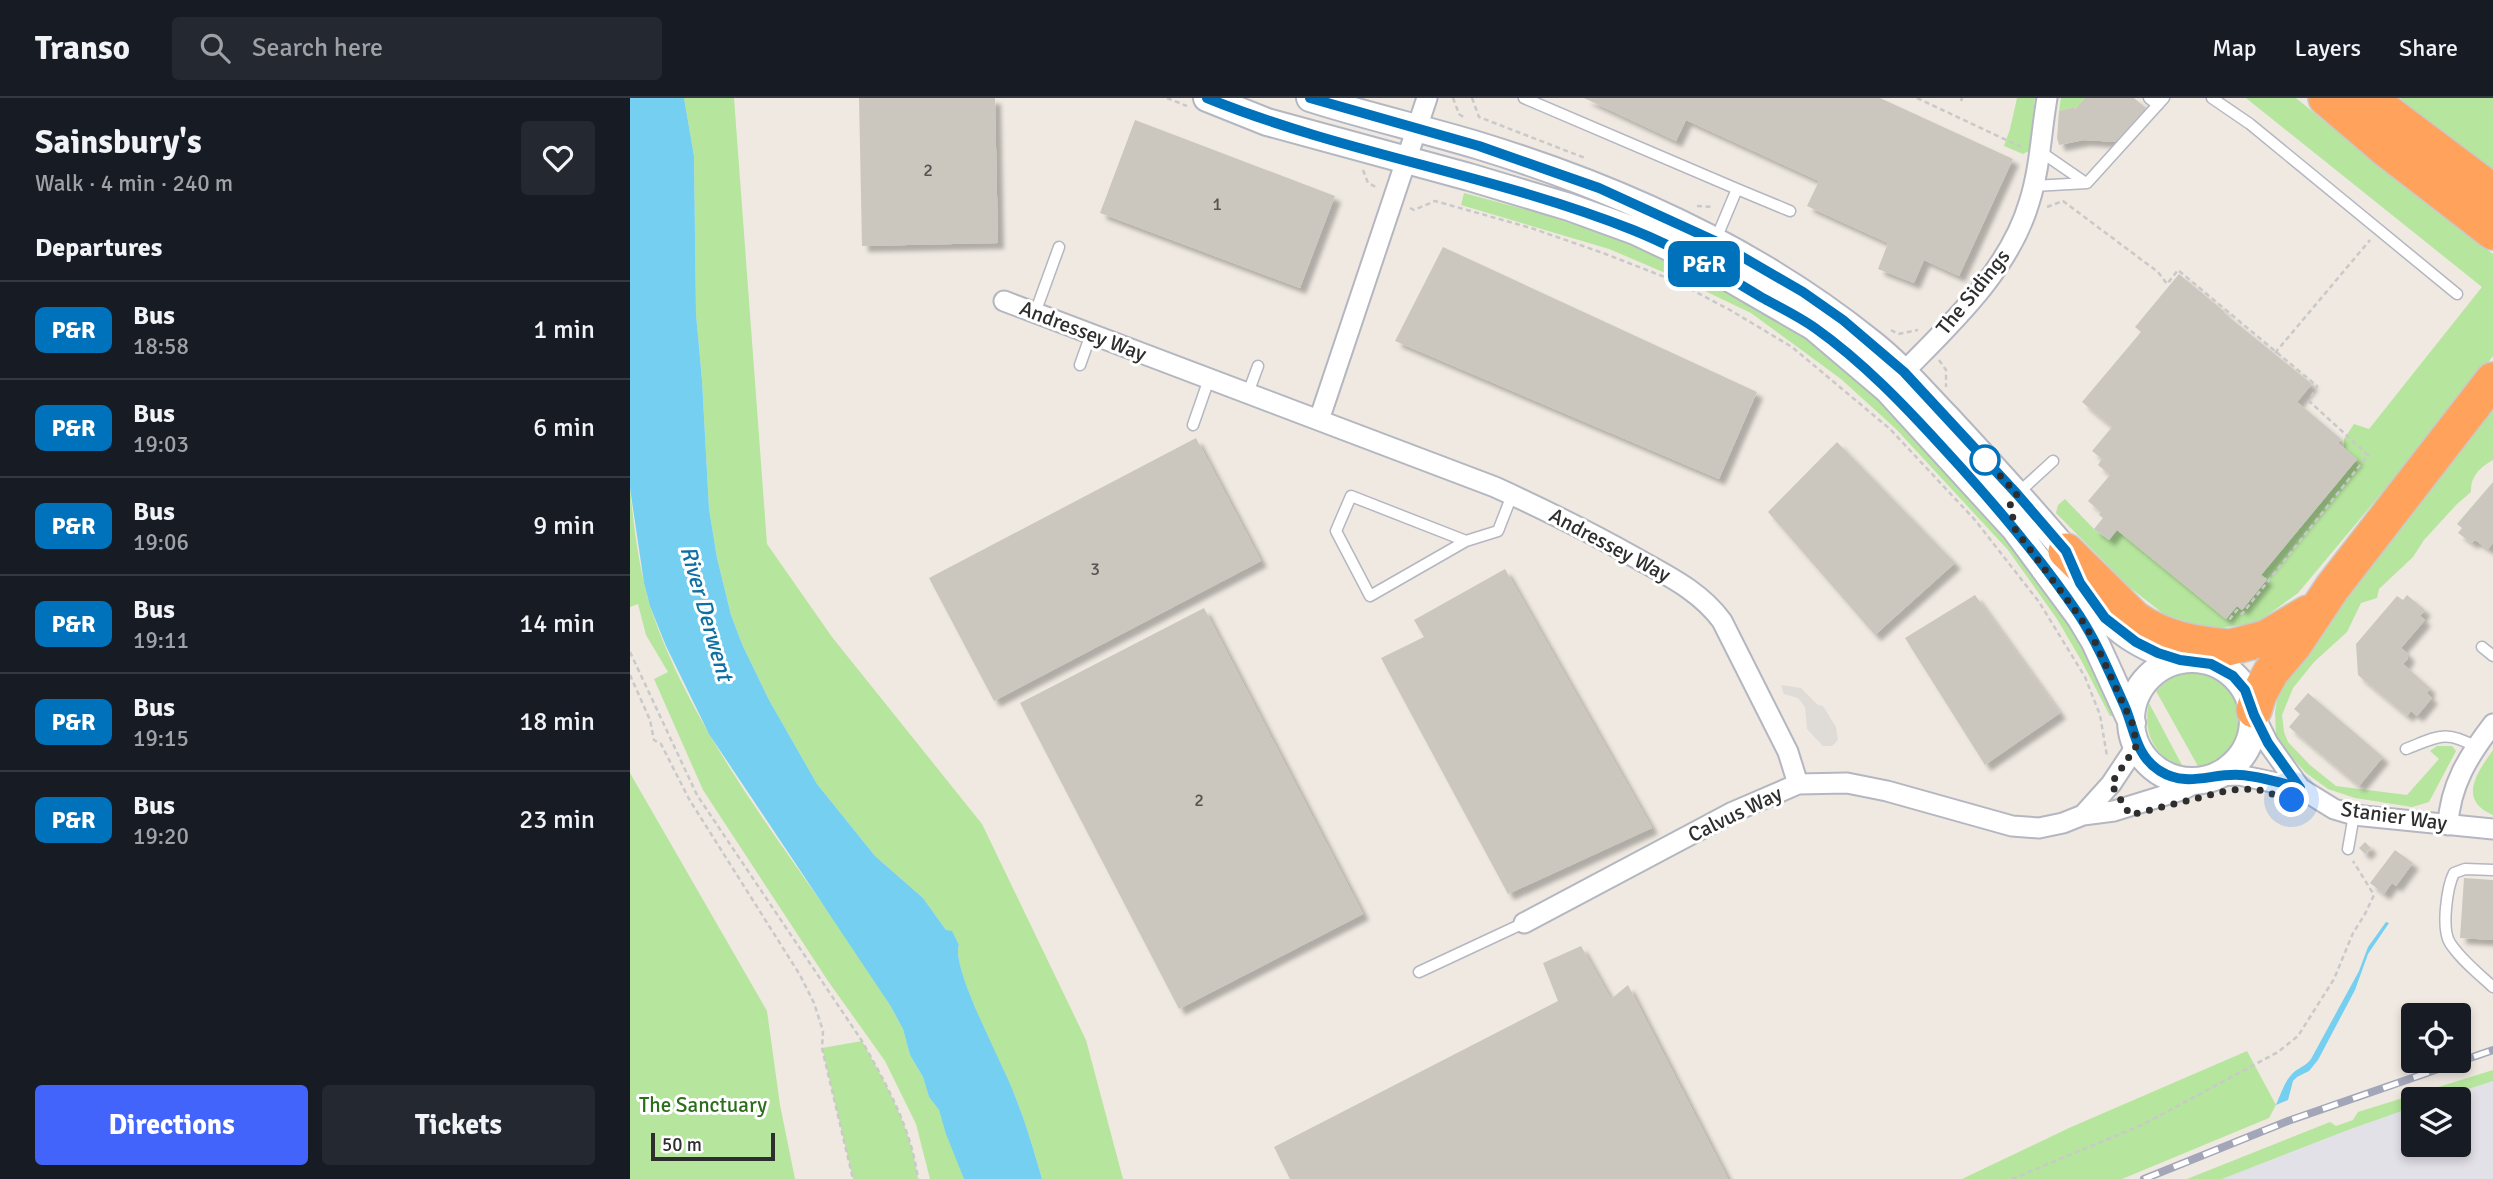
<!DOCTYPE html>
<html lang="en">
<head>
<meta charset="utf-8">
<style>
  body { margin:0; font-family:Signika,sans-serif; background:#242831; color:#f1f3f6; height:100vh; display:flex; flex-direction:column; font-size:26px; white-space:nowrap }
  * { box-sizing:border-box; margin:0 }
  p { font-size:23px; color:#9ea1a6 }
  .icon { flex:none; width:38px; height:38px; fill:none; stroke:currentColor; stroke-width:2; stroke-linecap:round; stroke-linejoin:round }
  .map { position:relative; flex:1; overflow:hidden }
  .details { display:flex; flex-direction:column; background:#171b24; width:630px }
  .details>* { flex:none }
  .badge { padding:0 14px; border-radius:10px; font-size:24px; line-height:46px }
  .tools { position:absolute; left:1771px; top:905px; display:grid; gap:14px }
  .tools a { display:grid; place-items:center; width:70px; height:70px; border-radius:7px; background:#171b24; box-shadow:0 4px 10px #0003; font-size:35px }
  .scale { position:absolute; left:21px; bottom:18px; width:124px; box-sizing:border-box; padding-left:7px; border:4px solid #2e2e2e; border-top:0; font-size:19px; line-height:24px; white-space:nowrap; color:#2e2e2e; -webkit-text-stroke:5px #fff; paint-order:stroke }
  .you { position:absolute; width:35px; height:35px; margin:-18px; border:5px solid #fff; border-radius:50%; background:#1a73e8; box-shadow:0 0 0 10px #1a73e833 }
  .map>.badge { position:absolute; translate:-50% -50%; box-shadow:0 0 0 4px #fff }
  h2 { padding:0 35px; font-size:26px; line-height:63px }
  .round { display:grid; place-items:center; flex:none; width:74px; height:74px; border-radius:7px; background:#242831 }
  .summary { display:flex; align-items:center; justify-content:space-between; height:119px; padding:0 35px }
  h1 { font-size:33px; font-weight:800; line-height:52px }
  .primary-button { display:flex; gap:14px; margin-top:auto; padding:14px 35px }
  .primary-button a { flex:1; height:80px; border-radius:7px; background:#4264fb; color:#fff; font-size:28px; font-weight:800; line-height:80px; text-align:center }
  .primary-button a+a { background:#242831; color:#f1f3f6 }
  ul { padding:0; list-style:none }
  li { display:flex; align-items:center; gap:21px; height:98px; padding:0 35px; border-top:2px solid #363941 }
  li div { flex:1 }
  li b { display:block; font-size:26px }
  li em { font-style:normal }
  li .badge { min-width:77px; font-weight:700; text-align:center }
  header { display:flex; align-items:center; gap:42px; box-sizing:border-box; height:98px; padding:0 35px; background:#171b24; border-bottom:2px solid #363941 }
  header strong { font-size:33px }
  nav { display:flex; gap:38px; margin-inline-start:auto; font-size:24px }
  .search { width:490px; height:63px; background:#242831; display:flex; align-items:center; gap:18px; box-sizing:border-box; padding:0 24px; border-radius:7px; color:#9ea1a6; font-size:26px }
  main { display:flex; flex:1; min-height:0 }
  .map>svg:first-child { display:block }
  .industrial { fill:#e3e1e8 }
  .green { fill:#b6e59e }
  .plaza { fill:#dfdcd8 }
  .water { fill:#75cff0 }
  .building { fill:#cbc7bf; filter:url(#shadow) }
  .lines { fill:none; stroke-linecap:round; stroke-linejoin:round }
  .lane-casing { stroke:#b4b7c1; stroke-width:13 }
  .street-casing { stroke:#b4b7c1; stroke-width:23 }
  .secondary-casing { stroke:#b4b7c1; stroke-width:30 }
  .highway-casing { stroke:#c9c9c9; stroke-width:38 }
  .path { stroke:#c9c9c9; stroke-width:2.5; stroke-dasharray:5 3.5; stroke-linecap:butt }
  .lane { stroke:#fff; stroke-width:10 }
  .street { stroke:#fff; stroke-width:19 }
  .secondary { stroke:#fff; stroke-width:26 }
  .highway { stroke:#ffa35c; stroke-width:35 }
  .rail-casing { stroke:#a3a6b8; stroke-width:8 }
  .rail { stroke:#fff; stroke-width:5; stroke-dasharray:16; stroke-linecap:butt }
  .line-casing { stroke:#fff; stroke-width:16 }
  .line { stroke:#0072bc; stroke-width:10 }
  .walk { stroke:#2e2e2e; stroke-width:7; stroke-dasharray:0 12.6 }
  .stop-dot { fill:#fff; stroke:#0072bc; stroke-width:3.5 }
  .labels { text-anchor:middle; stroke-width:6; stroke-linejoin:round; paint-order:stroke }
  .number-label { font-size:18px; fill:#555452 }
  .street-label { font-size:21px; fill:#2e2e2e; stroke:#fff }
  .park-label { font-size:21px; fill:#2c6e1b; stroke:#fff }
  .water-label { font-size:23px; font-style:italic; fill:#0d6fa3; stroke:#fff }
</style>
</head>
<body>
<header>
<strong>Transo</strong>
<div class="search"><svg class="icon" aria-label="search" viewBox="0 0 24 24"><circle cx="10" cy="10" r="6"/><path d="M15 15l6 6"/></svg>Search here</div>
<nav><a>Map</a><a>Layers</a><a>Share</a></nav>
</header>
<main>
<section class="details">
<div class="summary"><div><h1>Sainsbury's</h1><p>Walk · 4 min · 240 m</p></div><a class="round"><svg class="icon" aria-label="heart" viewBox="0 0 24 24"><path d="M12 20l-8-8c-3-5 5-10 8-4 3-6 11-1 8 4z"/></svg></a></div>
<h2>Departures</h2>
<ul>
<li><span class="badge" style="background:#0072bc;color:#fff">P&amp;R</span><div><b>Bus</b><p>18:58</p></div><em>1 min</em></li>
<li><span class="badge" style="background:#0072bc;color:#fff">P&amp;R</span><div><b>Bus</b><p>19:03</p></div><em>6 min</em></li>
<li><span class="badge" style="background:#0072bc;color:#fff">P&amp;R</span><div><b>Bus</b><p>19:06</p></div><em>9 min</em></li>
<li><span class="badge" style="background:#0072bc;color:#fff">P&amp;R</span><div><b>Bus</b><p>19:11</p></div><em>14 min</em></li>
<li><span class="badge" style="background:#0072bc;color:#fff">P&amp;R</span><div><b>Bus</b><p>19:15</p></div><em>18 min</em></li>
<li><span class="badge" style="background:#0072bc;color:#fff">P&amp;R</span><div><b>Bus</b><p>19:20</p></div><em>23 min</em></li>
</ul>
<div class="primary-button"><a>Directions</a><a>Tickets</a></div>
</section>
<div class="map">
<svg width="1863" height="1081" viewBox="0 0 1863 1081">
  <defs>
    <filter id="shadow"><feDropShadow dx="6" dy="6" stdDeviation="2" flood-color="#0004"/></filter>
  </defs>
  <rect width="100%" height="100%" fill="#efe9e1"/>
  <path class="industrial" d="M 1863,983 L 1863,1081 L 1592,1081 L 1718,1032 L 1783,1009 L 1783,1046 L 1829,1046 L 1829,1001 L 1808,1001 Z"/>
  <path class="green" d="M 54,0 L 104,0 L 137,446 L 202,539 L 352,726 L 456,942 L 493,1081 L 412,1081 C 404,1053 396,1025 385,998 C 375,972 320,869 329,847 L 322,834 L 316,832 L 293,800 L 245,758 L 187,686 L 139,602 L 112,546 L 101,517 L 87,460 L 79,411 L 72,282 L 66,216 L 64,58 Z
    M 1387,0 L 1405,0 L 1399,53 L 1393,56 L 1374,48 L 1380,31 Z
    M 1431,0 L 1455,0 L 1445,11 L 1444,9 L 1429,13 Z
    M 1616,0 L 1666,0 L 1756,74 L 1863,156 L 1863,258 L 1828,304 L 1668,495 L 1627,525 L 1581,531 L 1535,517 L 1498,488 L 1426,415 L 1428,407 L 1435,401 L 1464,431 L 1479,442 L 1487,432 L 1596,521 L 1607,508 L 1612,512 L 1637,482 L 1631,477 L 1727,362 L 1714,350 L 1714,341 L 1724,326 L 1739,331 L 1852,189 Z
    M 1770,0 L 1863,0 L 1863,77 L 1812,37 Z
    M 834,95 L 916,117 L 1014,150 L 1059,171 L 1157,227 L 1205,261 L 1251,301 L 1353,405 L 1442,522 L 1490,617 L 1480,618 L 1451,562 L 1427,521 L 1378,452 L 1266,331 L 1211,281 L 1121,215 L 1052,182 L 979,151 L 831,107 Z
    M 1863,301 L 1863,362 C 1850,369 1840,379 1841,394 L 1827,406 L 1794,442 L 1783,459 L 1749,491 L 1747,500 L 1731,505 L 1717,534 L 1684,564 L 1663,590 L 1652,617 L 1654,634 L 1658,644 L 1680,667 L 1706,688 L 1777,697 L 1809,661 L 1800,653 L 1807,648 L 1822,648 L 1826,653 L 1799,704 L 1782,709 L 1725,700 L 1698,691 L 1676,675 L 1658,655 L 1646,637 L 1645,614 L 1648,597 L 1658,573 Z
    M 0,390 C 4,430 9,472 21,511 C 70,656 181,778 260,907 L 273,931 L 280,957 L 293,979 L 299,999 L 309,1012 L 334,1081 L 300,1081 L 286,1026 L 255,963 L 198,883 L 73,692 L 24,581 L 38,574 L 16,537 L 8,506 L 0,509 Z
    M 1563,572 C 1628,576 1633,659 1569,670 L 1526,593 L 1542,578 Z
    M 1519,605 L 1553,669 C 1525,659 1512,635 1519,605 Z
    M 1863,652 L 1863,717 C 1828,702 1846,676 1863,652 Z
    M 0,675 L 137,913 L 150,1007 L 165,1081 L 0,1081 Z
    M 232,943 C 257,988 281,1029 288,1081 L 223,1081 L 192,950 Z
    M 1617,953 L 1646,1007 L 1639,1020 L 1492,1081 L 1332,1081 L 1439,1030 Z
    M 1863,972 L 1863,983 L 1808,1001 L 1783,1001 L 1783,1009 L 1718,1032 L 1592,1081 L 1557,1081 L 1700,1024 L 1706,1028 L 1723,1022 L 1728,1014 Z"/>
  <path class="plaza" d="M 1151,587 L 1171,590 L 1188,607 L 1193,608 L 1206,629 L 1208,642 L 1202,648 L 1193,648 L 1177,631 L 1175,609 L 1168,600 L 1154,596 Z"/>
  <path class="water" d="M 0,0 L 54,0 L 64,58 L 66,216 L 72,282 L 79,411 L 87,460 L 101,517 L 112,546 L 139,602 L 187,686 L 245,758 L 293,800 L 316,832 L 322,833 L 329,847 C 320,869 376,972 385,998 C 396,1025 404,1053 412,1081 L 334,1081 L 316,1036 L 309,1012 L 299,999 L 293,979 L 280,957 L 273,931 L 260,907 L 79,636 L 36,548 L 20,508 L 14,485 L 0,390 Z
    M 1756,824 L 1759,825 L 1738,856 L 1725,892 L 1688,962 L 1679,973 L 1667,979 L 1663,983 L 1658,1002 L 1646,1007 C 1651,996 1654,984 1663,975 C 1668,970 1676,968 1681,961 L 1729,873 L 1738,849 Z"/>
  <path class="building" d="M 229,0 L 365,0 L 368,145 L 232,148 Z
    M 954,0 L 1250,0 L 1383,61 L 1329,178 L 1294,162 L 1284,185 L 1248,171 L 1258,145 L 1177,108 L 1189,83 L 1056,22 L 1046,43 Z
    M 1455,0 L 1504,0 L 1516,10 L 1487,44 L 1454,42 L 1429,47 L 1427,40 L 1429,13 L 1444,9 L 1445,11 Z
    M 505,22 L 705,98 L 670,190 L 470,115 Z
    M 813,149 L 1127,294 L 1089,381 L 765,243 Z
    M 1549,176 L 1595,214 L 1594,215 L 1682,286 L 1667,304 L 1711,341 L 1708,345 L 1727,361 L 1631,477 L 1637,481 L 1612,512 L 1607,508 L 1596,521 L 1487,432 L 1479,442 L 1464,431 L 1473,420 L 1469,417 L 1471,414 L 1458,403 L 1480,377 L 1468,367 L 1472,361 L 1462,353 L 1482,329 L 1452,304 L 1511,234 L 1505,229 Z
    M 566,340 L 631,463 L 364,603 L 299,480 Z
    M 1207,344 L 1325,465 L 1245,537 L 1138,414 Z
    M 1863,384 L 1863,445 L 1858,451 L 1845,442 L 1842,445 L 1828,435 L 1832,430 L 1827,426 Z
    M 875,471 L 1022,730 L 878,796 L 751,560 L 794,539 L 784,522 Z
    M 1345,497 L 1430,615 L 1355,667 L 1275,540 Z
    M 1777,497 L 1795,512 L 1790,518 L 1795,522 L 1771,550 L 1778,556 L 1778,561 L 1773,566 L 1800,590 L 1797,595 L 1802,600 L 1787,618 L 1781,613 L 1777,618 L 1728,577 L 1726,546 L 1767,498 L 1773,502 Z
    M 574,510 L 733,816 L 549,911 L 390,605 Z
    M 1678,595 L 1753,659 L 1729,688 L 1659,629 L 1670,616 L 1664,611 Z
    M 1735,744 L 1741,750 L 1735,756 L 1729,750 Z
    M 1765,752 L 1783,765 L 1766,788 L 1762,785 L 1754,796 L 1740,785 Z
    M 1834,780 L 1863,782 L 1863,842 L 1830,840 Z
    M 951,848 L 981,901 L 998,887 L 1098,1081 L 660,1081 L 644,1049 L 928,903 L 913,865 Z"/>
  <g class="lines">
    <defs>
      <path id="lane" d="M 894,0 L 1107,91 L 1086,141
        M 1519,0 L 1528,7
        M 1582,0 L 1620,26 L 1827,196
        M 1411,54 L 1456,85
        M 1404,88 L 1457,85 L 1534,0
        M 1107,91 L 1160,113
        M 405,215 L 429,149
        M 450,267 L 461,236
        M 618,295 L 628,268
        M 563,327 L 579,281
        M 1387,396 L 1423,363
        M 836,443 L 740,498 L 706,433 L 721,398 L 836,443 L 868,433 L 882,397
        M 1852,549 L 1863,558
        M 1776,651 C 1807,639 1815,631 1846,649
        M 1718,751 L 1724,717
        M 1863,772 L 1835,771 L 1824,775 C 1817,789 1811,831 1820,845 C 1831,862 1849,876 1863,889
        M 789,874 L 894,825"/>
      <path id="street" d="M 374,203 L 865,389 C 913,411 960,434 1006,460 C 1038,478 1070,493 1092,523 L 1158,654 L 1168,686
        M 1265,283 C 1315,231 1378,176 1399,105 C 1410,71 1411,35 1417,0
        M 689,322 L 797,0
        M 1624,617 L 1638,645 L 1670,690
        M 1585,678 L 1609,677 L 1670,690 L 1704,711 L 1724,717 L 1863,731
        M 1453,717 L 1481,686 L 1507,647
        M 1818,727 C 1820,687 1839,657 1863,626
        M 894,825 L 1103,714 L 1168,686 L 1217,685 L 1257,693 L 1382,728 L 1409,730 L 1433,725 L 1453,717 L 1484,713 L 1552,692 L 1571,682"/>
      <path id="secondary" d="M 577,0 L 637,24 L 839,79 L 939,109 L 1005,133 L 1077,167 L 1184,229 L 1257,291 L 1385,431 L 1450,519 L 1465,544 L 1502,625
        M 680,0 C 736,18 794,31 850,48 C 990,91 1126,152 1241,245 C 1269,267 1292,294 1317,320 C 1356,362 1394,404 1432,448 C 1441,459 1443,474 1451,486 C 1476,527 1505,548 1551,562
        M1501 622a61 61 0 1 1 122 0a61 61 0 1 1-122 0Z"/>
      <path id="highway" d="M 1696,0 L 1757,52 L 1863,134
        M 1738,0 L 1863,94
        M 1436,453 L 1505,521 C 1534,541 1565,546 1599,549
        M 1578,555 L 1636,540 L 1678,515
        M 1624,612 L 1629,596 L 1641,574 L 1664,547 L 1702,490 L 1863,282"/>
    </defs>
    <use href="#lane" class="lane-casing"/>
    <use href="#street" class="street-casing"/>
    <use href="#secondary" class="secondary-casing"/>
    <use href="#highway" class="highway-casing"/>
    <path class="path" d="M 537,0 L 557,8
      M 823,0 L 829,16 L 835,20
      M 842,0 L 849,19 L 955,60
      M 1287,0 L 1391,49
      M 1331,3 L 1332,0
      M 733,72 L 738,85 L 748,90
      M 1067,108 L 1084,109
      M 1417,109 L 1433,103 L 1528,174 L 1537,186 L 1548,172 L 1687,288 L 1679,303 L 1738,357 L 1612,516 L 1607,512 L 1599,522
      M 780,110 L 784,112 L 805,103 L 901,130 L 973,155 L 1045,183 L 1100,212 L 1162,249 L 1260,331 L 1345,422 L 1409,504 L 1455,579 L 1470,617 L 1477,658
      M 1261,232 L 1268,236 L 1288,232
      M 1645,255 L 1740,142
      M 1309,262 L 1316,272 L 1316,289
      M 0,554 L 67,697 L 232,943 C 257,988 281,1029 288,1081
      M 0,577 L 20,622 L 24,642 L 31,646 L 59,701 L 170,877 L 184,905 L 193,933 L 192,950 L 223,1081
      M 1382,1081 L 1514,1026 L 1648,954 L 1668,938 L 1704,881 L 1723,835 L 1735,816 L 1744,797 L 1723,763"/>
    <use href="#lane" class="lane"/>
    <use href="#street" class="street"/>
    <use href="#secondary" class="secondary"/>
    <use href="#highway" class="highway"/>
    <defs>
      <path id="rail" d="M 1514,1081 L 1658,1023 L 1863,952"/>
    </defs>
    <use href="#rail" class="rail-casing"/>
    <use href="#rail" class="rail"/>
  </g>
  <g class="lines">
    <defs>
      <path id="line" d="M 577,0 C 715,56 865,77 1003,132 C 1048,150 1090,174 1131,199 C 1149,209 1168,218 1185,230 C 1233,264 1275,308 1315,352 C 1363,404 1409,458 1449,517 C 1468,546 1481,578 1495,609 C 1505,633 1506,658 1530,673 C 1557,690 1581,675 1610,677 C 1630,678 1651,685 1670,690 L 1638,645 L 1624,617 L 1615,592 L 1603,578 L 1581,566 L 1550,562 L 1528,555 L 1506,544 L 1475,520 L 1450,485 L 1436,453 L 1387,396 L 1274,274 L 1213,222 L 1173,194 L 1085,143 L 969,90 L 849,48 L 680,0"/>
    </defs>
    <use href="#line" class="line-casing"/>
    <use href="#line" class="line"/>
    <path class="walk" d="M 1355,362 L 1350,356 L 1387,396 L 1380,405 L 1385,431 L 1450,519 L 1465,544 L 1502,625 L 1507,647 L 1481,686 L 1500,717 L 1600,692 L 1626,691 L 1662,702"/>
  </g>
  <circle class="stop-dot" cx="1355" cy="362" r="14"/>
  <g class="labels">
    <g class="number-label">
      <text x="298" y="78">2</text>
      <text x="587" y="112">1</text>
      <text x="465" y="477">3</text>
      <text x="569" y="708">2</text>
    </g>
    <g class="street-label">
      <text transform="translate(1343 194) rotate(-51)" y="7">The Sidings</text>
      <text transform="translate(453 233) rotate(21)" y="7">Andressey Way</text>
      <text transform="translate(980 447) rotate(28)" y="7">Andressey Way</text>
      <text transform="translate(1105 716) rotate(-26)" y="7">Calvus Way</text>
      <text transform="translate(1764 718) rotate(8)" y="7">Stanier Way</text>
    </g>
    <g class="park-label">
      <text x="73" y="1014">The Sanctuary</text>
    </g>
    <g class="water-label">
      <text transform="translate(77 515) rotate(74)" y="8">River Derwent</text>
    </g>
  </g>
</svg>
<div class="tools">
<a><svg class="icon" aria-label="locate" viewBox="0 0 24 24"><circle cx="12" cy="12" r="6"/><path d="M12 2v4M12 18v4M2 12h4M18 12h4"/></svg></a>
<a><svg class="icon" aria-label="layers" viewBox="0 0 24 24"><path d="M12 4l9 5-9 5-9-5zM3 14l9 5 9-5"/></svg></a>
</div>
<div class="scale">50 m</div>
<div class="you" style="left:1662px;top:702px"></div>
<b class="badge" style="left:1074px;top:166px;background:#0072bc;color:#fff">P&amp;R</b>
</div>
</main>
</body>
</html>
